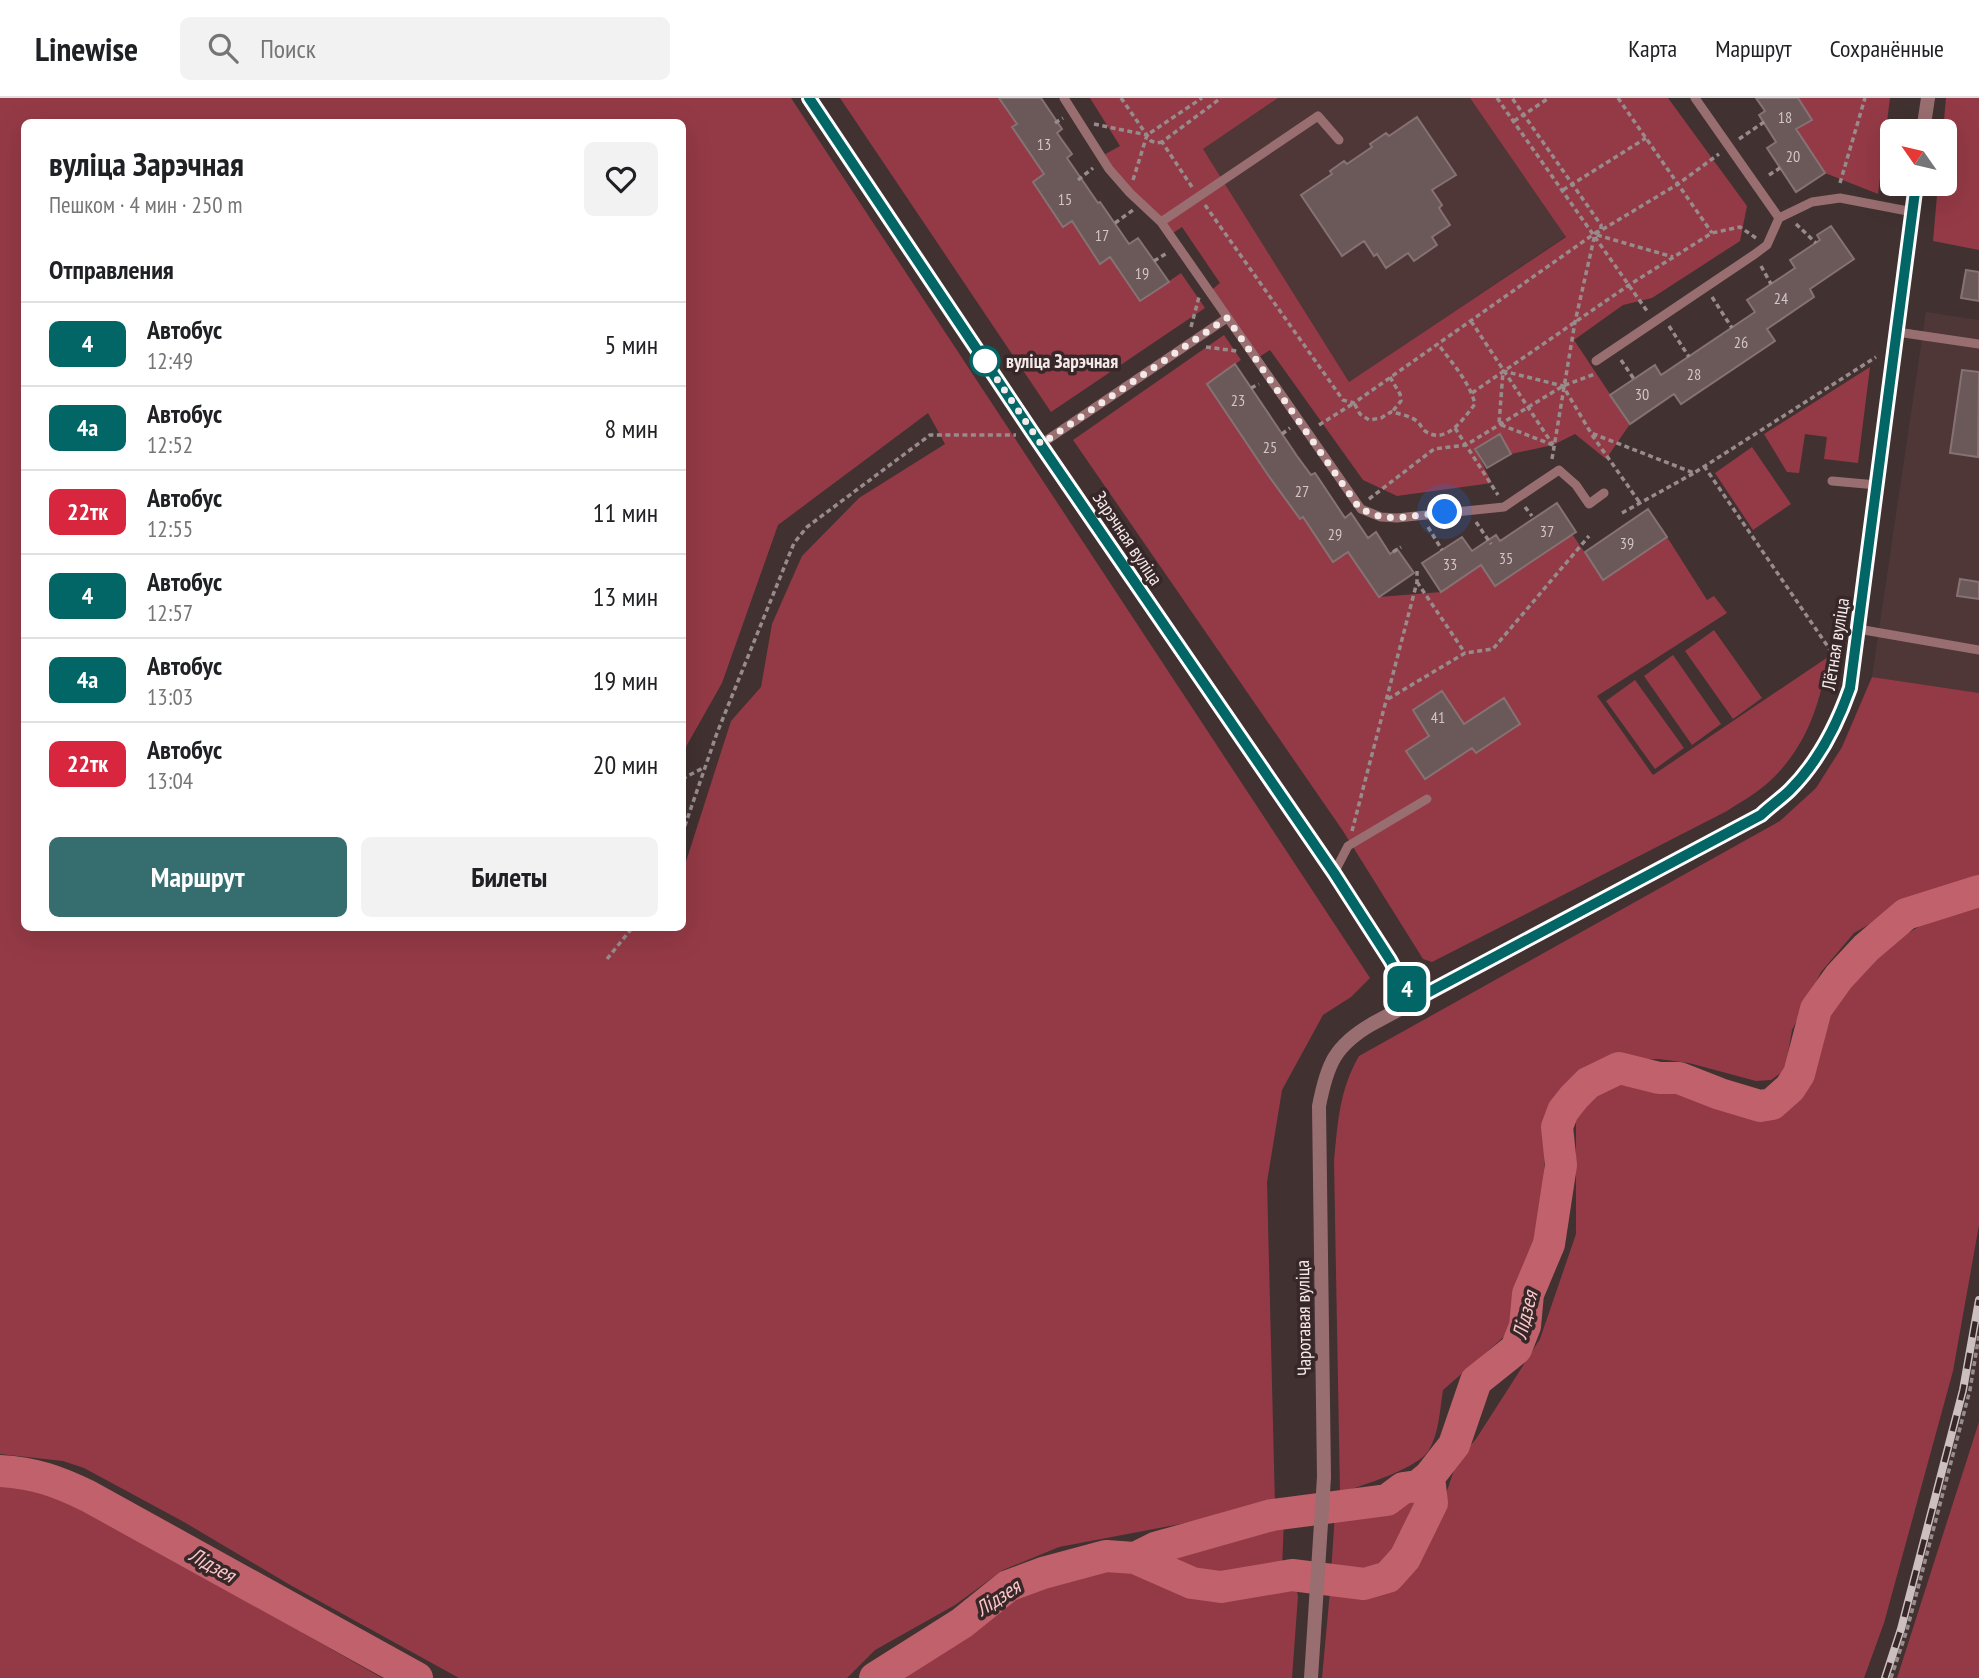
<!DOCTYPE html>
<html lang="ru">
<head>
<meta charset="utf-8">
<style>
  body { margin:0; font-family:"PT Sans Narrow",sans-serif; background:#f2f2f2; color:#202124; height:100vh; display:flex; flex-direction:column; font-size:26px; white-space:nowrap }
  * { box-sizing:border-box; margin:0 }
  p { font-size:23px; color:#757577 }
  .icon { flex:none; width:38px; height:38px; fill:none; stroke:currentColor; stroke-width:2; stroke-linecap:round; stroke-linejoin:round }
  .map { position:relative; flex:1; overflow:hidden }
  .side { position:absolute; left:21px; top:21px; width:665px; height:812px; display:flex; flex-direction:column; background:#fff; border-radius:10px; box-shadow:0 7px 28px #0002 }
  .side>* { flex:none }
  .badge { padding:0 14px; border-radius:10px; font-size:24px; line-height:46px }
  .needle { width:46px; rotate:304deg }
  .controls { position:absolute; left:1880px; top:21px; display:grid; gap:14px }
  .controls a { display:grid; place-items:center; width:77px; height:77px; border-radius:10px; background:#fff; box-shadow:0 7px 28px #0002; font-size:35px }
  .you { position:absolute; width:35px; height:35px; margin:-18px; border:5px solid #fff; border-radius:50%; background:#1a73e8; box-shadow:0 0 0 10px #1a73e833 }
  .map>.badge { position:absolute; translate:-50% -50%; box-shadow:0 0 0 4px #fff }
  h2 { padding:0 28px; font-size:26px; line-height:63px }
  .round { display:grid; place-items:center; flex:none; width:74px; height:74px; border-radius:10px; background:#f2f2f2 }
  .headline { display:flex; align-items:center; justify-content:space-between; height:119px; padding:0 28px }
  h1 { font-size:33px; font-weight:800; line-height:52px }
  .primary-button { display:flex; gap:14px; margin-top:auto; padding:14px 28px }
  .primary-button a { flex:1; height:80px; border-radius:10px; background:#366e70; color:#fff; font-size:28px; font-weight:800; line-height:80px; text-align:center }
  .primary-button a+a { background:#f2f2f2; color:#202124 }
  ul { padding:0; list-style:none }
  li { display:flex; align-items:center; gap:21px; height:84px; padding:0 28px; border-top:2px solid #e0e0e0 }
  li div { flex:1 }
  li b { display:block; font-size:26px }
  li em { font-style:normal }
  li .badge { min-width:77px; font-weight:700; text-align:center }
  header { display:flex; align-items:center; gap:42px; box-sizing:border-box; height:98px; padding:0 35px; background:#fff; border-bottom:2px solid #e0e0e0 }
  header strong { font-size:33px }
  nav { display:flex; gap:38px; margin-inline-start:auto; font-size:24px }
  .search { width:490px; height:63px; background:#f2f2f2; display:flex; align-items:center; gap:18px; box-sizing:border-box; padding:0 24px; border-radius:10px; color:#757577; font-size:26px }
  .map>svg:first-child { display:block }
  .built { fill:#4f3738 }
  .green { fill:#943a46; fill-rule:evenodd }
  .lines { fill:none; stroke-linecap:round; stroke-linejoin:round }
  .river { stroke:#c1616b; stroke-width:32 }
  .building { fill:#6b5859; stroke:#867273; stroke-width:2 }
  .path { stroke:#988b8b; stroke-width:3.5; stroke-dasharray:5 3.5; stroke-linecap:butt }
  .service { stroke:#996e71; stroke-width:9 }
  .tertiary { stroke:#996e71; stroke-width:14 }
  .rail-casing { stroke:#cbbfbf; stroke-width:8 }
  .rail { stroke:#372728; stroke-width:5; stroke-dasharray:16; stroke-linecap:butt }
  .line-casing { stroke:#fff; stroke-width:16 }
  .line { stroke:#026666; stroke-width:10 }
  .walk { stroke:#f4e9e9; stroke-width:7; stroke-dasharray:0 12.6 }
  .stop-dot { fill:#fff; stroke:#026666; stroke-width:3.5 }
  .labels { text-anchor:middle; stroke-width:7; stroke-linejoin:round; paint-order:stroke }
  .number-label { font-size:16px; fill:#d2c5c5 }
  .stop-label { font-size:19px; font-weight:bold; fill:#f4e9e9; stroke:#372728; text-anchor:start }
  .street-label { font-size:19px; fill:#f4e9e9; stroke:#372728 }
  .water-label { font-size:21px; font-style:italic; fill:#fcc7c9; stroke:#372728 }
</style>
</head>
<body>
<header>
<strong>Linewise</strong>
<div class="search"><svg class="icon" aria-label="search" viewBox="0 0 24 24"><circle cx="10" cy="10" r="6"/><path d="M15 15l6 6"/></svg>Поиск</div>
<nav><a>Карта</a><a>Маршрут</a><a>Сохранённые</a></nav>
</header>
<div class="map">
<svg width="1979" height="1580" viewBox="0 0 1979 1580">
  <rect width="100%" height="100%" fill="#413131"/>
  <path class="built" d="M 1278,0 L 1470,0 L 1566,138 L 1349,284 L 1203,51 Z
    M 1926,214 L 1979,222 L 1979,595 L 1872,579 Z"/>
  <path class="green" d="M 0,0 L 791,0 L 1370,880 L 1351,899 L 1323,917 L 1282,992 L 1267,1084 L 1275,1408 L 1059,1449 L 1003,1472 L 955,1507 L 875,1552 L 847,1580 L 459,1580 L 292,1488 L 184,1424 L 84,1370 L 63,1363 L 0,1356 ZM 682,24 L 683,654 L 722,585 L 778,427 L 928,315 L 945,346 L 859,400 L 802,458 L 772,526 L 761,589 L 731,623 L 683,773 L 682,830 L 24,830 L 24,24 Z
    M 840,0 L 999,0 L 1017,26 L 1012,30 L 1044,76 L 1033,84 L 1063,129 L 1072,123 L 1100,165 L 1110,159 L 1140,203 L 1181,175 L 1205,210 L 1051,314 Z
    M 1090,0 L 1278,0 L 1203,51 L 1349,284 L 1566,139 L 1470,0 L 1668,0 L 1747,108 L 1740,143 L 1652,200 L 1623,207 L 1574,242 L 1630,326 L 1606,361 L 1575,336 L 1553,347 L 1511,356 L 1500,336 L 1475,351 L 1492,385 L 1397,398 L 1363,382 L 1270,252 L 1256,261 L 1209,194 L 1220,185 L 1182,129 L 1170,137 L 1100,59 L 1120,48 Z
    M 1798,0 L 1890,0 L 1878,96 L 1825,75 L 1796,31 L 1811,21 Z
    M 1946,0 L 1979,0 L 1979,152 L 1933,143 L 1938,86 L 1944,86 L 1943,33 Z
    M 1224,237 L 1241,262 L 1207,286 L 1299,421 L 1303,419 L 1333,463 L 1348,454 L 1379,499 L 1441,494 L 1481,467 L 1495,488 L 1572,436 L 1603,481 L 1667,439 L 1707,502 L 1714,498 L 1727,515 L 1597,598 L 1653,677 L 1828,559 C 1820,606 1807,647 1772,681 C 1759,694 1742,703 1727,713 L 1432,864 L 1423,861 L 1343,733 L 1073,342 Z
    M 1870,269 L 1858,365 L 1824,361 L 1827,339 L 1805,336 L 1799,375 L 1787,374 L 1764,336 Z
    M 1752,349 L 1791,406 L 1753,432 L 1715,375 Z
    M 1714,532 L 1762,600 L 1733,621 L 1685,553 Z
    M 1673,557 L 1721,626 L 1692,647 L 1644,578 Z
    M 1872,579 L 1979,595 L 1979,781 L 1910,803 L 1854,835 L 1821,874 L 1792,932 L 1785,972 L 1771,982 L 1756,983 L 1689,965 L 1659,961 L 1619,962 L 1592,969 L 1558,998 L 1546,1033 L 1541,1129 L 1506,1237 L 1443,1292 C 1440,1311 1439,1335 1429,1352 C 1418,1371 1362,1387 1340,1395 L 1334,1063 C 1338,1024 1339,993 1359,958 L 1780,723 L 1816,690 L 1842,649 Z
    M 1635,582 L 1684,650 L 1655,671 L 1606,603 Z
    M 1979,807 L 1979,1127 L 1953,1273 L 1884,1525 L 1864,1580 L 1322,1580 L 1330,1493 L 1353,1498 L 1401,1483 L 1425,1441 L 1445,1399 L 1457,1363 L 1476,1341 L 1540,1241 L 1576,1136 L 1576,1010 L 1603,987 L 1619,983 L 1656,984 L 1715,1004 L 1767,1013 L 1806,984 L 1818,960 L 1822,936 L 1842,888 L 1873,856 L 1925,825 Z
    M 1979,1324 L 1979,1580 L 1897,1580 Z
    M 0,1386 L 53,1393 L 382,1580 L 0,1580 Z
    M 1426,1387 L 1426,1405 L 1400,1458 L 1385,1476 L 1363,1480 L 1331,1475 L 1335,1415 L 1388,1405 L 1404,1395 Z
    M 1284,1422 L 1282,1470 L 1219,1475 L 1174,1468 L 1159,1454 Z
    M 1107,1466 L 1132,1466 L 1215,1500 L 1275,1491 L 1295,1485 L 1298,1498 L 1292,1580 L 888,1580 L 927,1547 L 962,1532 L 1013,1495 L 1055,1479 Z"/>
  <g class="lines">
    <path class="river" d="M 0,1373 C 35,1375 57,1383 88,1398 L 417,1580
      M 1135,1460 L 1192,1485 L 1221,1489 L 1292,1477 L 1364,1486 L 1388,1479 L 1405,1460 L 1432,1405 L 1429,1379
      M 875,1580 L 962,1525 L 1008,1488 L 1043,1475 L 1106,1458 L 1135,1460 L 1155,1450 L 1272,1417 L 1387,1402 L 1403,1390 L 1418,1388 L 1429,1379 L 1454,1347 L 1476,1283 L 1516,1251 L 1525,1228 L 1528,1196 L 1549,1146 L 1561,1067 L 1557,1029 L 1563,1013 L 1574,999 L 1588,985 L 1619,970 L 1659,980 L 1679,980 L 1720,996 L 1760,1008 L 1772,1006 L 1790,990 L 1799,976 L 1816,911 L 1839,879 L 1866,850 L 1906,816 L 1979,793"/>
  </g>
  <path class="building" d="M 999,0 L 1041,0 L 1062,31 L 1057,35 L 1072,56 L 1067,60 L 1098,105 L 1100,104 L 1129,146 L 1138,140 L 1169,184 L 1140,203 L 1110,159 L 1100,166 L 1072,123 L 1063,129 L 1033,84 L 1044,76 L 1012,29 L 1017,26 Z
    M 1756,0 L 1798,0 L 1812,22 L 1796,31 L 1825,75 L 1796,94 L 1767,50 L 1776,44 L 1759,17 L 1765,13 Z
    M 1417,19 L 1456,77 L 1432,92 L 1442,107 L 1439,110 L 1450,127 L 1432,139 L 1437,147 L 1414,163 L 1408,155 L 1386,170 L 1377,156 L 1374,158 L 1364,143 L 1342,158 L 1301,97 L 1332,76 L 1330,73 L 1344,63 L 1347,66 L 1372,49 L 1370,46 L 1386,35 L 1389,38 Z
    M 1831,128 L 1854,161 L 1810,191 L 1814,199 L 1767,231 L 1775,243 L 1681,306 L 1674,296 L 1630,326 L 1610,297 L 1655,267 L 1661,277 L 1755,214 L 1747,202 L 1795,170 L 1790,162 L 1820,142 L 1817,137 Z
    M 1966,172 L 1979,174 L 1979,203 L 1961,200 Z
    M 1235,266 L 1297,358 L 1311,377 L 1315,375 L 1345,420 L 1351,415 L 1368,440 L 1376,434 L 1390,456 L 1397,451 L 1414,475 L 1379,499 L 1348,454 L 1333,464 L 1303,419 L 1300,421 L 1268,377 L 1207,286 Z
    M 1962,272 L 1979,274 L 1978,359 L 1950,355 Z
    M 1500,336 L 1511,356 L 1487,370 L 1475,351 Z
    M 1557,405 L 1576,434 L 1495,488 L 1481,467 L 1441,494 L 1422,465 L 1462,439 L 1472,453 L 1496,437 L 1500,443 Z
    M 1648,411 L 1667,439 L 1603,482 L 1585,454 Z
    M 1960,481 L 1979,484 L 1979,501 L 1957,498 Z
    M 1442,593 L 1464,626 L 1504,600 L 1520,626 L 1476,655 L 1472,650 L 1425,681 L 1406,653 L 1429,638 L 1413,612 Z"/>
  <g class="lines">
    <path class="path" d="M 1121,0 L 1151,43 L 1157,45 L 1162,44
      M 1497,0 L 1647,213
      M 1618,0 L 1712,135
      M 1514,23 L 1549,0
      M 1055,25 L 1063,20
      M 1094,26 L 1147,37
      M 1739,41 L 1767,22
      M 1769,77 L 1780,70
      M 1078,82 L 1093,70
      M 1133,82 L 1147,37 L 1202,0
      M 1840,85 L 1865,0
      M 1192,89 L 1162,44 L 1221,0
      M 1563,92 L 1646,40
      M 1205,107 L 1343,302 L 1354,305 L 1601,131 L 1601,127 L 1512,0
      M 1115,125 L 1133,112
      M 1796,126 L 1816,145
      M 1597,137 L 1673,159
      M 1154,163 L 1167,155
      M 1761,168 L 1771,186
      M 1712,199 L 1732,230
      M 1471,223 L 1553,347
      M 1669,228 L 1689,259
      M 1191,229 L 1199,199
      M 1206,249 L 1237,253
      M 1621,262 L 1634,281
      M 1390,279 L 1400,296 L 1401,303 L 1392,314
      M 1251,290 L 1259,286
      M 1472,295 L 1629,187 L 1712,135 L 1740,129 L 1756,140
      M 1319,327 L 1354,305 L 1360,316 L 1369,322 L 1381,320 L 1391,314 C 1400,316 1411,318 1418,324 C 1421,327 1422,331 1425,333 C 1446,348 1464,320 1475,306 C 1469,283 1452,265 1438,246
      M 1455,330 L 1498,397
      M 1282,336 L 1290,330
      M 1592,337 L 1640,405
      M 1553,347 L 1499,326 L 1503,273 L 1563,288 L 1591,335 L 1694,375 L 1876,259
      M 1552,361 L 1575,224 L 1595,136 L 1678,86 L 1719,56
      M 1704,368 L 1835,559
      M 1369,401 L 1434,351 L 1466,347 L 1563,288 L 1595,276
      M 1525,409 L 1532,418
      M 1622,415 L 1694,375
      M 1476,424 L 1491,446
      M 1428,429 L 1442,452
      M 1393,454 L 1401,449
      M 1417,484 L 1465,555
      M 1388,601 L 1465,555 L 1493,551 L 1589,438
      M 682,681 L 703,670
      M 1352,733 L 1417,484 L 1417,473
      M 682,736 L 717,635 L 794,445 L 807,429 L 930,337 L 1016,337
      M 607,861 L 632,830
      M 1417,881 L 1426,876
      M 1891,1580 L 1907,1532 L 1970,1292 L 1979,1237"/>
    <path class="service" d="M 1064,0 L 1109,71 L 1130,95 L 1161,124 L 1361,411 L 1381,419 L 1397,420 L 1504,409 L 1559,372 L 1576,387 L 1589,406 L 1604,395
      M 1695,0 L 1779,120
      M 1161,124 L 1318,18 L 1339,42
      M 1897,234 L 1979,246
      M 1596,263 L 1755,156 L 1767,147 L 1779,120 L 1812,104 L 1840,100 L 1913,114
      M 1041,346 L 1227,220
      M 1832,383 L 1877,387
      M 1858,531 L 1979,552
      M 1334,775 L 1348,748 L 1427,701"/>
    <path class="tertiary" d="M 809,0 L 1034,336 L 1334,775 L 1390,862 L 1412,903
      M 1923,33 L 1928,0
      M 1311,1580 L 1324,1379 L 1319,1008 C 1327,967 1334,948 1372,926 L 1761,717 C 1770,708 1781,701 1790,692 C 1818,664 1837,627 1850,590 L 1916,86"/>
    <defs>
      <path id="rail" d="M 1885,1580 L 1901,1531 L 1963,1292 L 1979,1202"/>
    </defs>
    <use href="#rail" class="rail-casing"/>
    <use href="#rail" class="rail"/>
  </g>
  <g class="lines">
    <defs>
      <path id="line" d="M 809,0 L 1034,337 L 1334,775 L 1390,862 L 1412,903 L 1761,717 C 1770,708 1781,701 1790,692 C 1818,664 1837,627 1850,590 L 1916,86"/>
    </defs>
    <use href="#line" class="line-casing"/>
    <use href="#line" class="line"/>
    <path class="walk" d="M 985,263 L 984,262 L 1041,346 L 1227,220 L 1360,411 L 1381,419 L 1397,420 L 1445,414"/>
  </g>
  <circle class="stop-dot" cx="985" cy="263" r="14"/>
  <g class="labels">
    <g class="number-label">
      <text x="1785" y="25">18</text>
      <text x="1044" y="52">13</text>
      <text x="1793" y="64">20</text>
      <text x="1065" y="107">15</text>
      <text x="1102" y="143">17</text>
      <text x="1142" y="181">19</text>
      <text x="1781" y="206">24</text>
      <text x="1741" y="250">26</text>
      <text x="1694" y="282">28</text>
      <text x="1642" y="302">30</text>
      <text x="1238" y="308">23</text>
      <text x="1270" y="355">25</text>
      <text x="1302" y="399">27</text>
      <text x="1547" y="439">37</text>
      <text x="1335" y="442">29</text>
      <text x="1627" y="451">39</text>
      <text x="1506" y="466">35</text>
      <text x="1450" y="472">33</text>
      <text x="1438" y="625">41</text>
    </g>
    <g class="stop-label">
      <text x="1006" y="270">вуліца Зарэчная</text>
    </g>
    <g class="street-label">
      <text transform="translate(1128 440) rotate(56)" y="7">Зарэчная вуліца</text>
      <text transform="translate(1835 546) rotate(-81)" y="7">Лётная вуліца</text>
      <text transform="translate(1303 1220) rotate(-91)" y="7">Чаротавая вуліца</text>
    </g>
    <g class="water-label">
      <text transform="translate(1525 1217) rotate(-76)" y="7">Лідзея</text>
      <text transform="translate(212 1467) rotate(29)" y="7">Лідзея</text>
      <text transform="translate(998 1500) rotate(-33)" y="7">Лідзея</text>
    </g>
  </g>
</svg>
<div class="controls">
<a><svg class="needle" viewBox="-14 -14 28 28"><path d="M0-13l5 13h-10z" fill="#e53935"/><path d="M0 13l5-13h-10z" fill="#757577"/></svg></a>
</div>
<div class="you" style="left:1445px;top:414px"></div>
<b class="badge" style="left:1407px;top:891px;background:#026666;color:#fff">4</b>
<section class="side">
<div class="headline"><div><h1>вуліца Зарэчная</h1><p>Пешком · 4 мин · 250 m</p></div><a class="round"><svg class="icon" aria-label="heart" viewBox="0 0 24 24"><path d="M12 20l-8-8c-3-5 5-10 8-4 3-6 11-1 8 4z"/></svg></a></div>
<h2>Отправления</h2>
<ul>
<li><span class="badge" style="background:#026666;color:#fff">4</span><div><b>Автобус</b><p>12:49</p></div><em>5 мин</em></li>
<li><span class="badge" style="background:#026666;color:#fff">4а</span><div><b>Автобус</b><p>12:52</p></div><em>8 мин</em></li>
<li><span class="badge" style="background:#d7263d;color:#fff">22тк</span><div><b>Автобус</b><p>12:55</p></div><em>11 мин</em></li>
<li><span class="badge" style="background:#026666;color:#fff">4</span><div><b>Автобус</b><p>12:57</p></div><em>13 мин</em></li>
<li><span class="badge" style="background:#026666;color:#fff">4а</span><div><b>Автобус</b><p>13:03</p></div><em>19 мин</em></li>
<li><span class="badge" style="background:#d7263d;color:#fff">22тк</span><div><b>Автобус</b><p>13:04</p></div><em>20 мин</em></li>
</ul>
<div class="primary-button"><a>Маршрут</a><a>Билеты</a></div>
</section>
</div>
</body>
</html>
